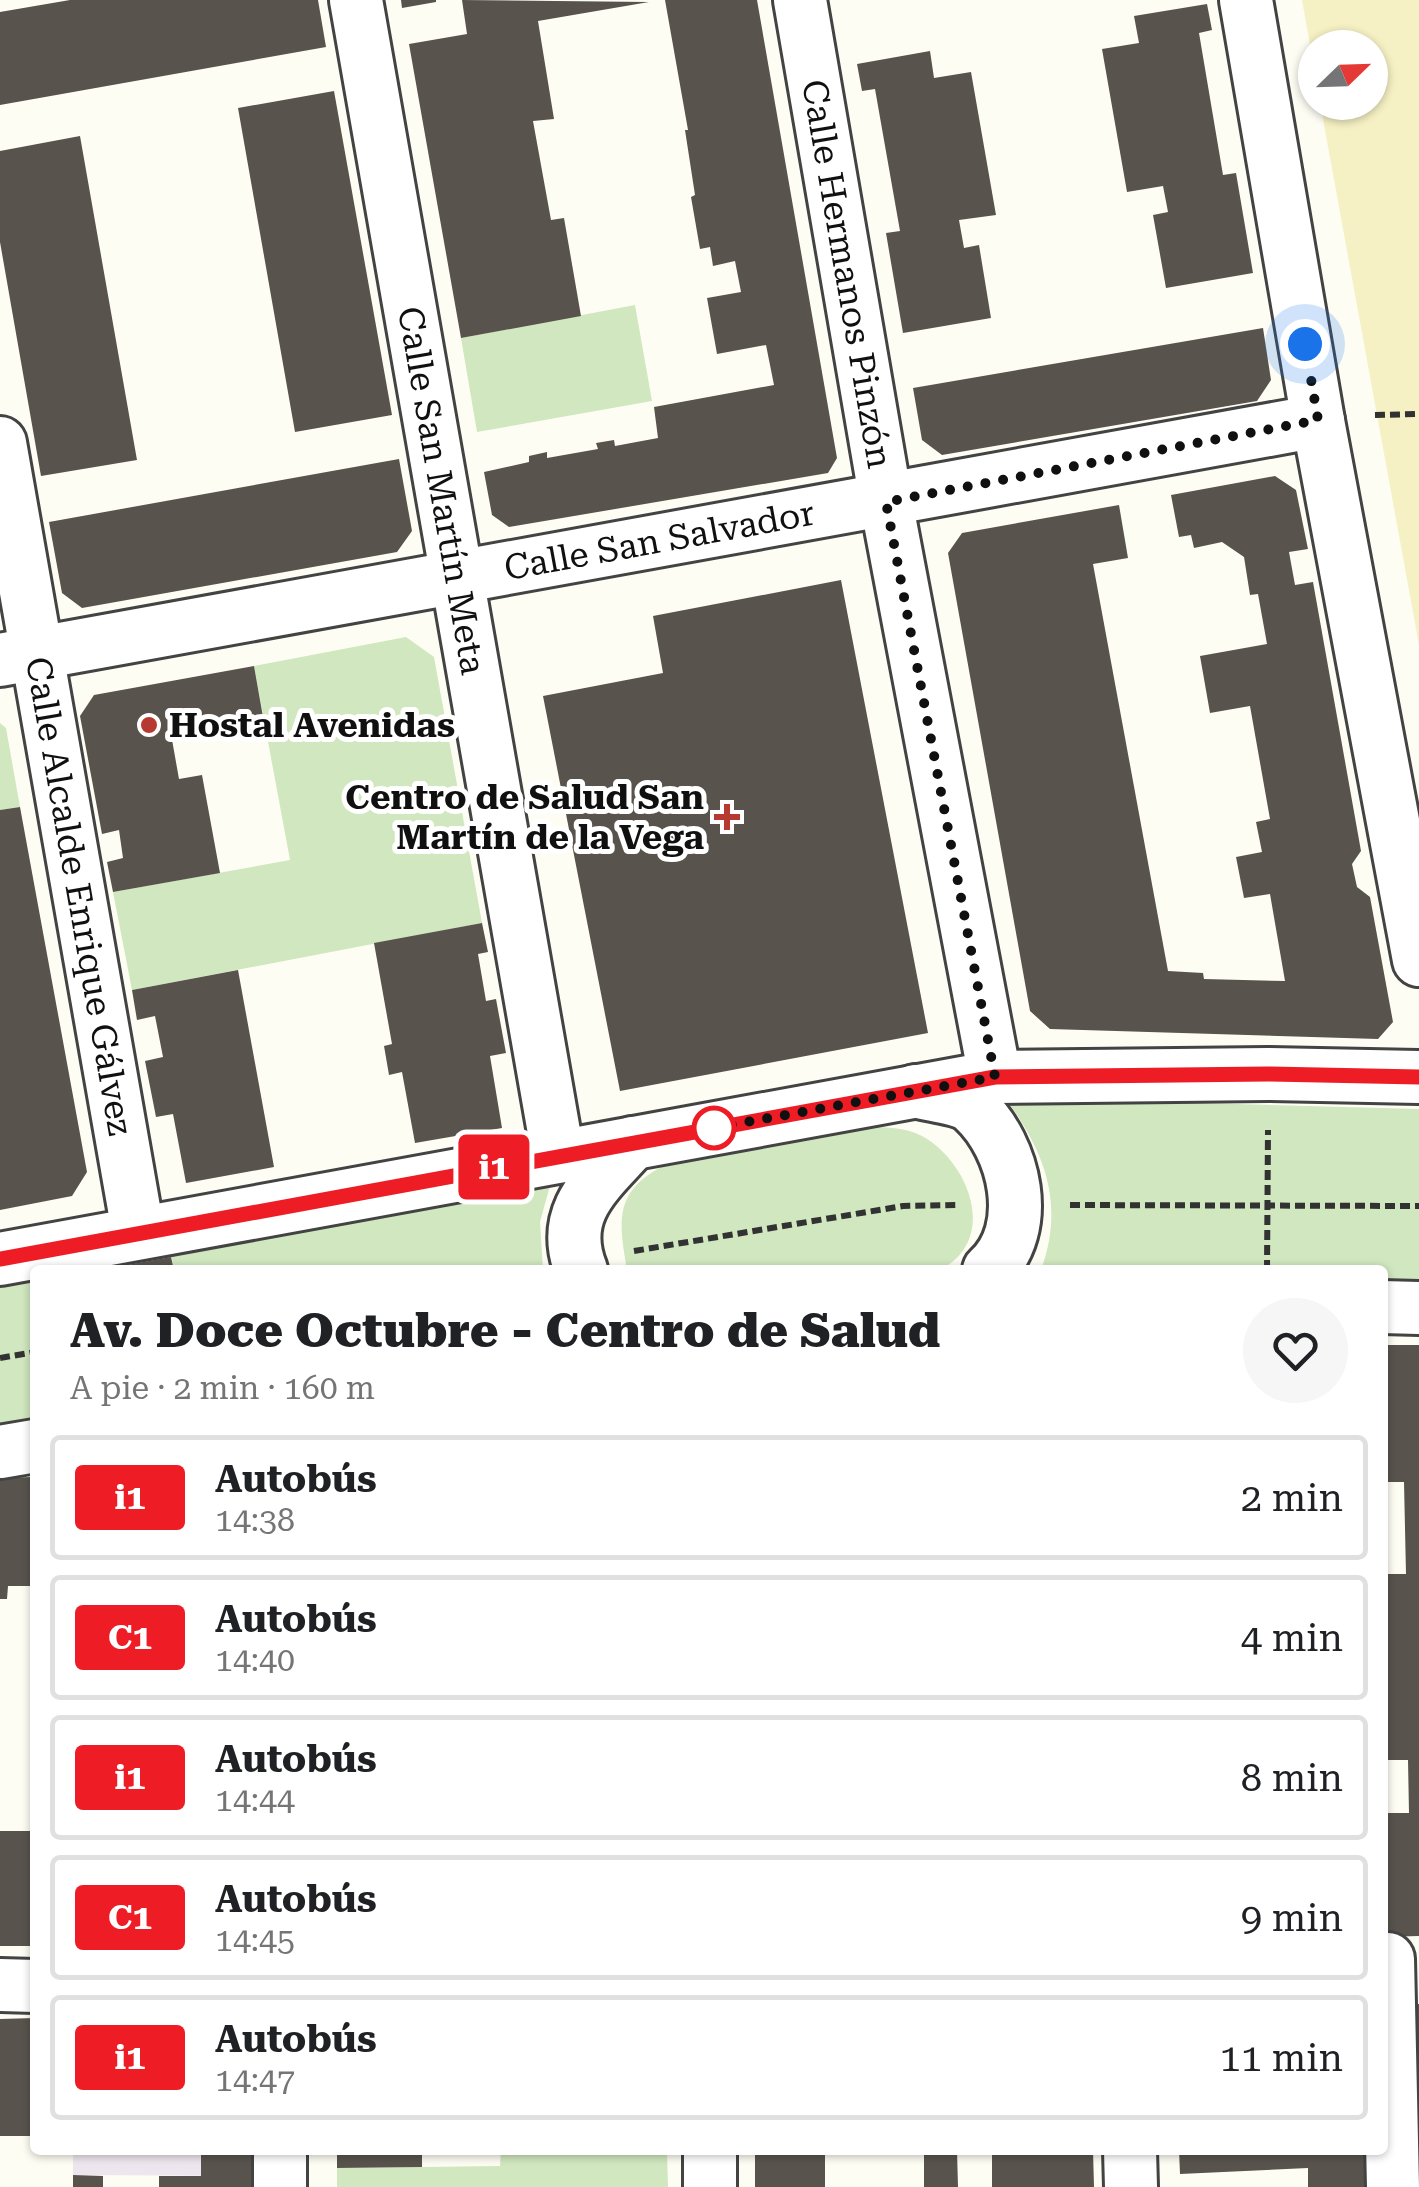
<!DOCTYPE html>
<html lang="es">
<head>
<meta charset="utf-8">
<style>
  body { margin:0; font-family:"Roboto Serif",serif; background:#f6f6f6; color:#202124; height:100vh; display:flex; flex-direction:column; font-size:38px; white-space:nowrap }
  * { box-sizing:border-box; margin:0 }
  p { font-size:32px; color:#757577 }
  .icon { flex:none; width:55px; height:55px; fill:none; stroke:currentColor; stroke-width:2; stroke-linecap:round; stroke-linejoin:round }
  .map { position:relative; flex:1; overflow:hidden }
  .side { position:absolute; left:30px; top:1265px; width:1358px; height:890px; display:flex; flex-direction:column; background:#fff; border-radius:10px; box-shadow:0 2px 8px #0004 }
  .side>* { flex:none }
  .badge { padding:0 20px; border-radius:8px; font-size:35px; line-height:65px }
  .needle { width:65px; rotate:67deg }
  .tools { position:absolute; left:1298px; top:30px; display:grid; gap:20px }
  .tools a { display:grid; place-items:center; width:90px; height:90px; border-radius:50%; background:#fff; box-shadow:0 2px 8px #0004; font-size:50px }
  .you { position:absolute; width:50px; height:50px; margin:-25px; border:8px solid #fff; border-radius:50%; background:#1a73e8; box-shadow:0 0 0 15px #1a73e833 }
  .map>.badge { position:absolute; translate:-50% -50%; box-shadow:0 0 0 5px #fff }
  .round { display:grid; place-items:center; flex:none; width:105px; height:105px; border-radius:52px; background:#f6f6f6 }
  .headline { display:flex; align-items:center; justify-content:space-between; height:170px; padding:0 40px }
  h1 { font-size:48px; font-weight:800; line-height:75px }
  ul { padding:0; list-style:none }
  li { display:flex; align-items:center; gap:30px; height:125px; margin:0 20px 15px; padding:0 20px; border:5px solid #e0e0e0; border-radius:10px }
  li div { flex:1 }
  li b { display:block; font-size:38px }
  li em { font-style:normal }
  li .badge { min-width:110px; font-weight:700; text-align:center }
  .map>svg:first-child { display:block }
  .industrial { fill:#eee6ee }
  .green { fill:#d0e7bf }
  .sand { fill:#f6f1c4 }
  .building { fill:#58534d }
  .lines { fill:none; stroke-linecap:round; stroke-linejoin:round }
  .street-casing { stroke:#434343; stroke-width:58 }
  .path { stroke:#323232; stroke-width:6; stroke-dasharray:10 5; stroke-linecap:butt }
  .street { stroke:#fff; stroke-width:52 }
  .line-casing { stroke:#fff; stroke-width:22 }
  .line { stroke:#ee1c25; stroke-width:15 }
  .walk { stroke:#101010; stroke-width:10; stroke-dasharray:0 18 }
  .poi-dot { fill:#b63a32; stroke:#fff; stroke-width:4 }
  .stop-dot { fill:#fff; stroke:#ee1c25; stroke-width:5 }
  .labels { text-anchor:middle; stroke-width:10; stroke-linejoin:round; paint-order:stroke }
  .street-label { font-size:35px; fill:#101010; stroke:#fff }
  .poi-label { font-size:35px; font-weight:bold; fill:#101010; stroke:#fff; text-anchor:start }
</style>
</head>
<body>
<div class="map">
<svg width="1419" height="2187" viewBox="0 0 1419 2187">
  <rect width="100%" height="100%" fill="#fefdf4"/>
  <path class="industrial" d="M 73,2150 L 252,2150 L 252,2176 L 73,2175 Z"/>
  <path class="green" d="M 635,305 L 652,401 L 477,432 L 461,338 Z
    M 406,637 L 434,657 L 482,923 L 132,990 L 113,892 L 290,860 L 254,666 Z
    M 0,723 L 6,728 L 20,807 L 0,810 Z
    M 1005,1098 L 1419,1109 L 1419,1294 L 1383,1294 L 1382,1270 L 1041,1270 C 1065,1204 1045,1152 1005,1098 Z
    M 867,1127 C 886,1127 904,1127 922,1136 C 968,1161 1000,1239 940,1270 L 627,1270 C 619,1222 613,1192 663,1166 Z
    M 551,1182 L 540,1222 L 543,1270 L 174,1270 L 170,1248 Z
    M 35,1272 L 35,1422 L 0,1428 L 0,1279 Z
    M 501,2150 L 667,2150 L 668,2187 L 337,2187 L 337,2168 L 500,2166 Z"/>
  <path class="sand" d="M 1302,0 L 1419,0 L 1419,645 L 1320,103 L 1370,102 L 1370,48 L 1315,48 L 1315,73 Z"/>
  <path class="building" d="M 70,0 L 318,0 L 326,47 L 0,105 L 0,12 Z
    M 401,0 L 436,0 L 436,2 L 402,8 Z
    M 462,0 L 649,2 L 538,21 L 554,119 L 533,121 L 551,220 L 564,218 L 581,316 L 461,338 L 409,44 L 467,34 Z
    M 665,0 L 757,0 L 837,458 L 828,473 L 509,527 L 492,515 L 484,472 L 529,462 L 529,456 L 547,452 L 547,458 L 598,449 L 596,443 L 614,440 L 615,446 L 658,438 L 654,407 L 774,385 L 766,345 L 717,354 L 707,298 L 741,292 L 735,261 L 713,266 L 710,247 L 700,249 L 691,197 L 695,195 L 685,130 L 688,130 Z
    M 1207,4 L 1212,30 L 1199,33 L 1223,175 L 1236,173 L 1253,273 L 1166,288 L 1153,215 L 1168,212 L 1163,186 L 1127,192 L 1102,49 L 1139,43 L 1134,16 Z
    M 930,51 L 934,78 L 971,72 L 996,215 L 959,220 L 964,248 L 979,245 L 991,318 L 903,333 L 886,233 L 900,231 L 875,89 L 862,91 L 857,64 Z
    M 334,91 L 392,415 L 295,432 L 238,108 Z
    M 80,136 L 137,460 L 41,476 L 0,242 L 0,151 Z
    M 1263,328 L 1271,380 L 1257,401 L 942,455 L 922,440 L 913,388 Z
    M 399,459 L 412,531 L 397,552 L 82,608 L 62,593 L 49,522 Z
    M 1275,476 L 1296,490 L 1308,549 L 1289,552 L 1295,585 L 1313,582 L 1361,851 L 1352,864 L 1357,887 L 1370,897 L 1393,1022 L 1378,1039 L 1050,1029 L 1030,1011 L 948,553 L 962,533 L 1119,505 L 1128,558 L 1093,564 L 1168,971 L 1203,973 L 1204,979 L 1285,981 L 1270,894 L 1244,898 L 1236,857 L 1262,852 L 1256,822 L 1270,819 L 1250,706 L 1210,713 L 1200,656 L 1267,644 L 1258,594 L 1250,595 L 1244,557 L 1222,542 L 1194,548 L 1191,535 L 1179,537 L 1171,495 Z
    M 841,580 L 928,1033 L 620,1091 L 543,696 L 663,673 L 653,616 Z
    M 254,666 L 263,717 L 171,734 L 179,779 L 202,775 L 220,873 L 113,892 L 107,862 L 123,858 L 119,830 L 102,834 L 80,716 L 94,695 Z
    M 20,807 L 87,1172 L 72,1196 L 0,1210 L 0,810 Z
    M 482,923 L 488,952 L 478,954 L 486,1001 L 496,999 L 506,1053 L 490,1056 L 502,1128 L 415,1143 L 402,1072 L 389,1075 L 384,1046 L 392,1044 L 374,943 Z
    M 238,970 L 274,1167 L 186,1183 L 173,1114 L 156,1117 L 145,1061 L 163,1057 L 155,1016 L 137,1020 L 132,990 Z
    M 171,1257 L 174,1270 L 116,1270 L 116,1267 Z
    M 1382,1345 L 1419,1345 L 1419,1936 L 1382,1937 L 1382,1813 L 1409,1813 L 1408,1760 L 1382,1760 L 1382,1574 L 1406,1574 L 1404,1482 L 1382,1482 Z
    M 32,1470 L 35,1470 L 35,1586 L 8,1586 L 7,1599 L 0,1599 L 0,1478 L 32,1477 Z
    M 0,1831 L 35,1831 L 35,1946 L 0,1946 Z
    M 1419,2004 L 1419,2070 L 1410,2070 L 1408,2005 Z
    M 35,2018 L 35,2136 L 0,2136 L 0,2019 Z
    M 201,2150 L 252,2150 L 252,2187 L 159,2187 L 159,2176 L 201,2176 Z
    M 337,2150 L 422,2150 L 422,2167 L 337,2168 Z
    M 755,2150 L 825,2150 L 825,2187 L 755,2187 Z
    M 924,2150 L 957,2150 L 958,2187 L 924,2187 Z
    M 992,2150 L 1093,2150 L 1094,2187 L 992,2187 Z
    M 1179,2150 L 1377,2150 L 1378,2187 L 1308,2187 L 1308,2168 L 1180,2174 Z
    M 73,2175 L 103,2176 L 103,2187 L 73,2187 Z"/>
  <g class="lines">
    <defs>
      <g id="street">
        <path id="s1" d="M 356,0 L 558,1155"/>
        <path id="s2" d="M 800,0 L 886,501 L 995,1077"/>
        <path d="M 1246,0 L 1318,421 L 1419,960"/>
        <path id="s3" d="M 0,443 L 138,1231"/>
        <path id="s4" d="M 0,660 L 1318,421"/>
        <path d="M 915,1091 C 932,1096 962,1098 974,1109 C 1015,1147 1034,1229 989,1270"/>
        <path d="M 0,1259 L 995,1077 L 1268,1074 L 1419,1077"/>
        <path d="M 581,1270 C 558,1212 598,1182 633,1143"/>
        <path d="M 1382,1307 L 1419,1308"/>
        <path d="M 0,1452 L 35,1446"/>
        <path d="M 1388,1959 L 1393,2187"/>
        <path d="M 0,1985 L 35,1986"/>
        <path d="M 280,2150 L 280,2187"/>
        <path d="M 710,2150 L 710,2187"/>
        <path d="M 1130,2150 L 1131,2187"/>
      </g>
    </defs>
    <use href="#street" class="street-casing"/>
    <path class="path" d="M 1375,415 L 1419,414
      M 1070,1205 L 1419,1206
      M 634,1251 L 903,1206 L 958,1205
      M 1267,1270 L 1268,1130
      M 0,1358 L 35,1352"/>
    <use href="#street" class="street"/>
  </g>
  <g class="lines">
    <defs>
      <path id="line" d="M 0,1259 L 995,1077 L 1268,1074 L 1419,1077"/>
    </defs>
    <use href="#line" class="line-casing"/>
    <use href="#line" class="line"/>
    <path class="walk" d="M 714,1128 L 995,1077 L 886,502 L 1318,420 L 1305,344"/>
  </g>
  <g class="poi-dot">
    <circle cx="149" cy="725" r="10"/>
    <path d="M722 802h10v10h10v10h-10v10h-10v-10h-10v-10h10z"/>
  </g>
  <circle class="stop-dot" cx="714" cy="1128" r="20"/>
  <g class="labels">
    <g class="street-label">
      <text dy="12" stroke="none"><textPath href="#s2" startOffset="278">Calle Hermanos Pinzón</textPath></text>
      <text dy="12" stroke="none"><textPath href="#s1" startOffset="498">Calle San Martín Meta</textPath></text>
      <text dy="12" stroke="none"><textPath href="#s4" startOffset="670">Calle San Salvador</textPath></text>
      <text dy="12" stroke="none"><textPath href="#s3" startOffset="460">Calle Alcalde Enrique Gálvez</textPath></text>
    </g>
    <g class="poi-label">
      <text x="169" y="737">Hostal Avenidas</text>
      <text x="704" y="809" text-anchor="end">Centro de Salud San<tspan x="704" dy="40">Martín de la Vega</tspan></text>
    </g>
  </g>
</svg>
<div class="tools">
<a><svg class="needle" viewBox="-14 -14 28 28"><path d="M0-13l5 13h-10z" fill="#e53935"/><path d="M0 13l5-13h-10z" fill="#757577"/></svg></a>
</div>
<div class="you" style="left:1305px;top:344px"></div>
<b class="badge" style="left:494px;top:1167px;background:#ee1c25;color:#fff">i1</b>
<section class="side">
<div class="headline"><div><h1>Av. Doce Octubre - Centro de Salud</h1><p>A pie · 2 min · 160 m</p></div><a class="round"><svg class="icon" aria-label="heart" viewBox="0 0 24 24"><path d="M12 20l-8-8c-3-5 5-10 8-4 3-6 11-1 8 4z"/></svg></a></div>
<ul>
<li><span class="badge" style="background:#ee1c25;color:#fff">i1</span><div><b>Autobús</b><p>14:38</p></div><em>2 min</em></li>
<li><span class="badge" style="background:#ee1c25;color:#fff">C1</span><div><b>Autobús</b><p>14:40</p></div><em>4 min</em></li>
<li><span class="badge" style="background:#ee1c25;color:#fff">i1</span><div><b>Autobús</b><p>14:44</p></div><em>8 min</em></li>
<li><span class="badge" style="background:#ee1c25;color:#fff">C1</span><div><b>Autobús</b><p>14:45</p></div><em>9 min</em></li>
<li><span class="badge" style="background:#ee1c25;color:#fff">i1</span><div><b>Autobús</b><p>14:47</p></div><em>11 min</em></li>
</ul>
</section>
</div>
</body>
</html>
